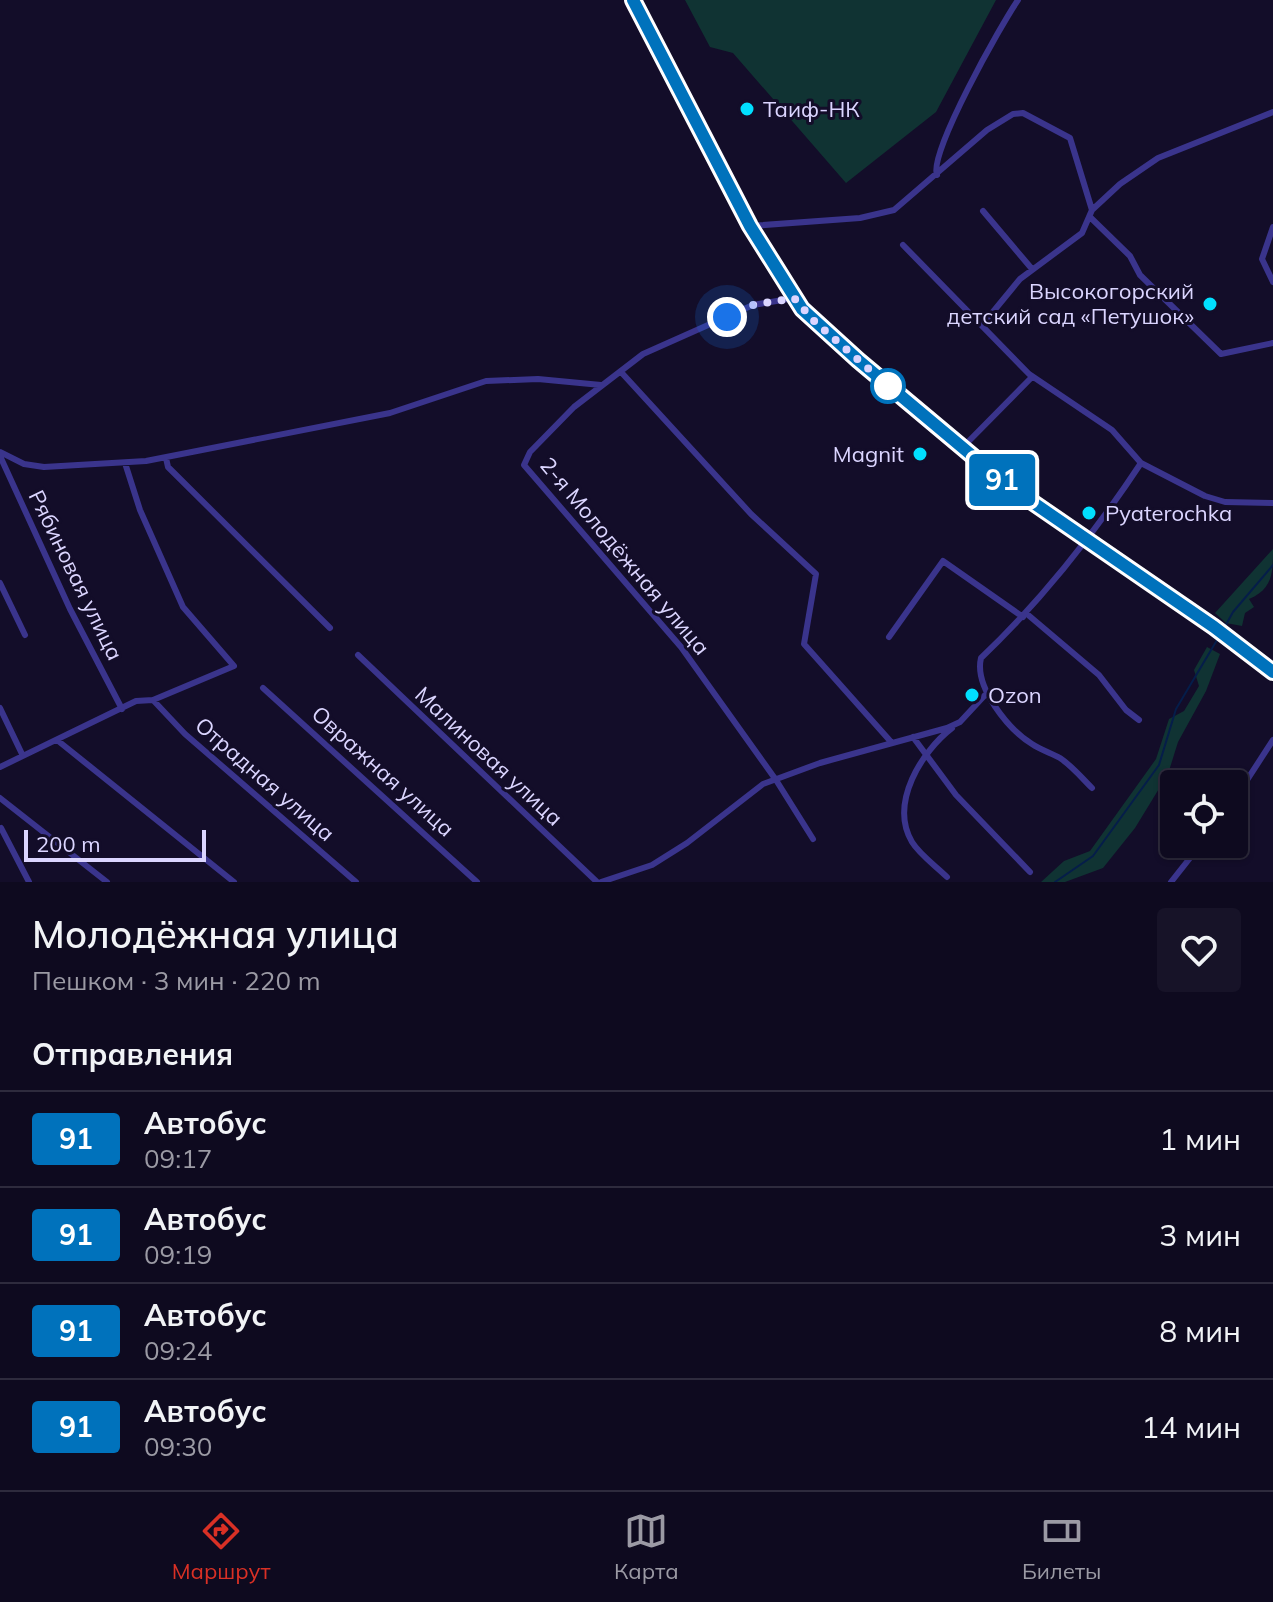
<!DOCTYPE html>
<html lang="ru">
<head>
<meta charset="utf-8">
<style>
  body { margin:0; font-family:Mulish,sans-serif; background:#171328; color:#f1f3f6; height:100vh; display:flex; flex-direction:column; font-size:30px; white-space:nowrap }
  * { box-sizing:border-box; margin:0 }
  p { font-size:26px; color:#9b9aa4 }
  .icon { flex:none; width:44px; height:44px; fill:none; stroke:currentColor; stroke-width:2; stroke-linecap:round; stroke-linejoin:round }
  .map { position:relative; height:882px; overflow:hidden }
  .drawer { display:flex; flex-direction:column; background:#0e0a1f; flex:1 }
  .drawer>* { flex:none }
  .badge { padding:0 16px; border-radius:6px; font-size:28px; line-height:52px }
  .buttons { position:absolute; left:1160px; top:770px; display:grid; gap:16px }
  .buttons a { display:grid; place-items:center; width:88px; height:88px; border-radius:8px; background:#0e0a1f; box-shadow:0 2px 6px #0004,0 0 0 2px #2e2b3d; font-size:40px }
  .scale { position:absolute; left:24px; bottom:20px; width:182px; box-sizing:border-box; padding-left:8px; border:4px solid #dbd5ff; border-top:0; font-size:22px; line-height:28px; white-space:nowrap; color:#dbd5ff; -webkit-text-stroke:6px #130d29; paint-order:stroke }
  .you { position:absolute; width:40px; height:40px; margin:-20px; border:6px solid #fff; border-radius:50%; background:#1a73e8; box-shadow:0 0 0 12px #1a73e833 }
  .map>.badge { position:absolute; translate:-50% -50%; box-shadow:0 0 0 4px #fff }
  h2 { padding:0 32px; font-size:30px; line-height:72px }
  .round { display:grid; place-items:center; flex:none; width:84px; height:84px; border-radius:8px; background:#171328 }
  .headline { display:flex; align-items:center; justify-content:space-between; height:136px; padding:0 32px }
  h1 { font-size:38px; font-weight:600; line-height:60px }
  ul { padding:0; list-style:none }
  li { display:flex; align-items:center; gap:24px; height:96px; padding:0 32px; border-top:2px solid #2e2b3d }
  li div { flex:1 }
  li b { display:block; font-size:30px }
  li em { font-style:normal }
  li .badge { min-width:88px; font-weight:700; text-align:center }
  .dock { display:flex; justify-content:space-around; align-items:center; height:112px; border-top:2px solid #2e2b3d; background:#0e0a1f; font-size:22px; color:#9b9aa4 }
  .dock a { display:grid; justify-items:center; gap:4px }
  .dock .on { color:#d93025 }
  .map>svg:first-child { display:block }
  .green { fill:#103333 }
  .lines { fill:none; stroke-linecap:round; stroke-linejoin:round }
  .stream { stroke:#051d4a; stroke-width:2 }
  .street { stroke:#3a348c; stroke-width:6 }
  .primary { stroke:#c65cff; stroke-width:9 }
  .line-casing { stroke:#fff; stroke-width:18 }
  .line { stroke:#0072bc; stroke-width:12 }
  .walk { stroke:#dbd5ff; stroke-width:8; stroke-dasharray:0 14.4 }
  .poi-dot { fill:#01dfff; stroke:#130d29; stroke-width:3 }
  .stop-dot { fill:#fff; stroke:#0072bc; stroke-width:4 }
  .labels { text-anchor:middle; stroke-width:6; stroke-linejoin:round; paint-order:stroke }
  .poi-label { font-size:22px; fill:#dbd5ff; stroke:#130d29; text-anchor:start }
  .street-label { font-size:22px; fill:#dbd5ff; stroke:#130d29 }
</style>
</head>
<body>
<div class="map">
<svg width="1273" height="882" viewBox="0 0 1273 882">
  <rect width="100%" height="100%" fill="#130d29"/>
  <path class="green" d="M 685,0 L 996,0 L 936,112 L 846,183 L 733,53 L 710,47 Z
    M 1273,549 C 1273,572 1273,589 1249,599 L 1254,607 L 1245,613 L 1242,626 L 1226,623 L 1215,613 Z
    M 1207,647 L 1220,654 L 1206,691 L 1178,742 L 1168,774 L 1135,828 L 1103,868 L 1065,882 L 1041,882 L 1064,861 L 1090,851 L 1156,759 L 1169,719 L 1184,711 L 1199,686 L 1194,670 Z"/>
  <g class="lines">
    <path class="stream" d="M 1223,630 L 1233,612 L 1273,565
      M 1055,882 L 1093,856 L 1159,765 L 1176,709 L 1220,635"/>
    <path class="street" d="M 937,175 C 928,154 1002,23 1018,0
      M 983,211 L 1032,269
      M 1091,218 L 1130,256 L 1140,275 L 1221,354 L 1273,343
      M 750,226 L 860,218 L 894,210 L 987,130 L 1013,114 L 1023,113 L 1070,138 L 1092,210
      M 1273,227 L 1262,259 L 1273,282
      M 903,245 L 1029,374 L 1112,430 L 1141,463 L 1205,496 L 1225,502 L 1273,503
      M 794,298 L 753,305 L 643,354 L 574,407 L 530,452 L 524,465 L 681,647 L 776,780 L 813,839
      M 983,324 L 1020,279 L 1082,233 L 1092,210 L 1120,184 L 1158,158 L 1273,112
      M 621,372 L 751,514 L 816,574 L 804,644 L 892,743
      M 962,448 L 1032,377
      M 0,452 L 24,464 L 44,467 L 146,461 L 390,413 L 486,381 L 538,379 L 601,385
      M 0,456 L 70,609 L 122,709
      M 166,458 L 168,467 L 330,628
      M 0,583 L 25,635
      M 1027,614 L 1099,675 L 1126,710 L 1139,720
      M 889,637 L 943,561 L 1023,617
      M 358,655 L 597,882
      M 263,688 L 477,882
      M 153,700 L 185,734 L 356,882
      M 0,708 L 22,754
      M 913,737 L 956,795 L 1030,872
      M 57,740 L 234,882
      M 0,767 L 136,701 L 153,700 L 234,666 L 183,607 L 140,510 L 125,463
      M 1092,788 C 1082,778 1072,766 1060,758 C 1051,753 1041,750 1032,744 C 1008,729 974,687 981,658 C 1043,599 1094,534 1141,463
      M 0,798 L 107,882
      M 1234,800 L 1273,740
      M 1,828 L 29,882
      M 947,877 C 936,866 920,855 912,842 C 889,803 922,751 952,728
      M 601,882 L 652,865 L 687,843 L 763,784 L 820,763 L 947,728 L 960,722 L 986,694
      M 1171,882 L 1201,844"/>
    <path class="primary" d="M 633,0 L 750,226 L 802,309 L 849,353 L 1006,484 L 1214,627 L 1273,672"/>
  </g>
  <g class="lines">
    <defs>
      <path id="line" d="M 633,0 L 750,226 L 802,309 L 858,360 L 1006,484 L 1214,627 L 1273,672"/>
    </defs>
    <use href="#line" class="line-casing"/>
    <use href="#line" class="line"/>
    <path class="walk" d="M 727,317 L 753,305 L 794,298 L 815,322 L 888,386"/>
  </g>
  <g class="poi-dot">
    <circle cx="747" cy="109" r="8"/>
    <circle cx="1210" cy="304" r="8"/>
    <circle cx="920" cy="454" r="8"/>
    <circle cx="1089" cy="513" r="8"/>
    <circle cx="972" cy="695" r="8"/>
  </g>
  <circle class="stop-dot" cx="888" cy="386" r="16"/>
  <g class="labels">
    <g class="poi-label">
      <text x="763" y="117">Таиф-НК</text>
      <text x="1194" y="299" text-anchor="end">Высокогорский<tspan x="1194" dy="25">детский сад «Петушок»</tspan></text>
      <text x="904" y="462" text-anchor="end">Magnit</text>
      <text x="1105" y="521">Pyaterochka</text>
      <text x="988" y="703">Ozon</text>
    </g>
    <g class="street-label">
      <text transform="translate(625 556) rotate(50)" y="8">2-я Молодёжная улица</text>
      <text transform="translate(76 575) rotate(64)" y="8">Рябиновая улица</text>
      <text transform="translate(489 756) rotate(43)" y="8">Малиновая улица</text>
      <text transform="translate(383 771) rotate(42)" y="8">Овражная улица</text>
      <text transform="translate(265 779) rotate(41)" y="8">Отрадная улица</text>
    </g>
  </g>
</svg>
<div class="buttons">
<a><svg class="icon" aria-label="locate" viewBox="0 0 24 24"><circle cx="12" cy="12" r="6"/><path d="M12 2v4M12 18v4M2 12h4M18 12h4"/></svg></a>
</div>
<div class="scale">200 m</div>
<div class="you" style="left:727px;top:317px"></div>
<b class="badge" style="left:1002px;top:480px;background:#0072bc;color:#fff">91</b>
</div>
<section class="drawer">
<div class="headline"><div><h1>Молодёжная улица</h1><p>Пешком · 3 мин · 220 m</p></div><a class="round"><svg class="icon" aria-label="heart" viewBox="0 0 24 24"><path d="M12 20l-8-8c-3-5 5-10 8-4 3-6 11-1 8 4z"/></svg></a></div>
<h2>Отправления</h2>
<ul>
<li><span class="badge" style="background:#0072bc;color:#fff">91</span><div><b>Автобус</b><p>09:17</p></div><em>1 мин</em></li>
<li><span class="badge" style="background:#0072bc;color:#fff">91</span><div><b>Автобус</b><p>09:19</p></div><em>3 мин</em></li>
<li><span class="badge" style="background:#0072bc;color:#fff">91</span><div><b>Автобус</b><p>09:24</p></div><em>8 мин</em></li>
<li><span class="badge" style="background:#0072bc;color:#fff">91</span><div><b>Автобус</b><p>09:30</p></div><em>14 мин</em></li>
</ul>
</section>
<nav class="dock">
<a class="on"><svg class="icon" aria-label="directions" viewBox="0 0 24 24"><path d="M12 3l9 9-9 9-9-9zM9 14v-3h6M13 9l2 2-2 2"/></svg>Маршрут</a>
<a><svg class="icon" aria-label="map" viewBox="0 0 24 24"><path d="M3 6l6-2 6 2 6-2v14l-6 2-6-2-6 2zM9 4v14M15 6v14"/></svg>Карта</a>
<a><svg class="icon" aria-label="tickets" viewBox="0 0 24 24"><path d="M3 7h18v10H3zM15 7v10"/></svg>Билеты</a>
</nav>
</body>
</html>
